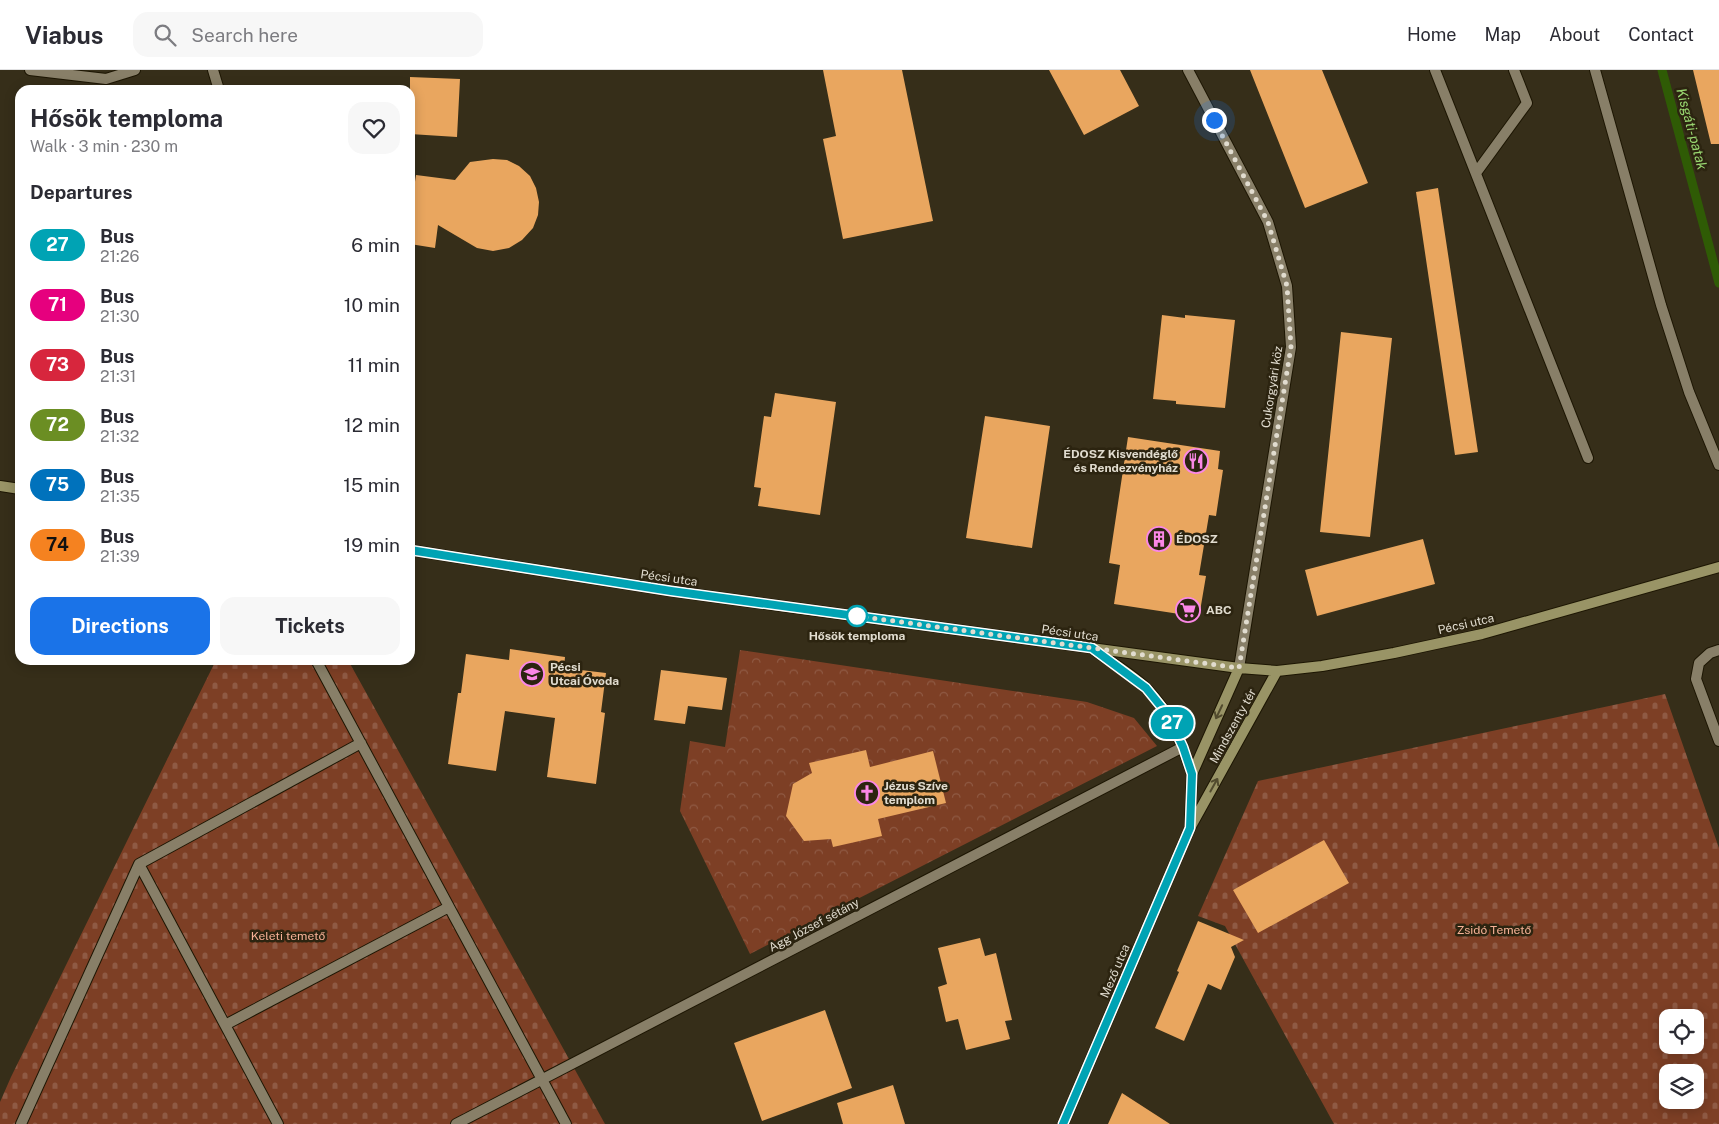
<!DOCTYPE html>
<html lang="en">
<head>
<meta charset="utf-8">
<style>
  body { margin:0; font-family:"Public Sans",sans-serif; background:#f7f7f7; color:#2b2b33; height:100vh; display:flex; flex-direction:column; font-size:19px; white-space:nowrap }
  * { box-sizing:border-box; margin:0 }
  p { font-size:16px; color:#7c7c81 }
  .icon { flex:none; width:28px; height:28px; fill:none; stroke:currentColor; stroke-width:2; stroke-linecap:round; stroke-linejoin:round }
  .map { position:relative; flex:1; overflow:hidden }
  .side { position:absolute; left:15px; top:15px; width:400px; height:580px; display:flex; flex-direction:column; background:#fff; border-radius:15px; box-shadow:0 2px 12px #0003 }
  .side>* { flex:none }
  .badge { padding:0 10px; border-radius:16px; font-size:18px; line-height:32px }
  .tools { position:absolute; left:1659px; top:939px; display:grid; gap:10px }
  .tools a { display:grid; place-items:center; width:45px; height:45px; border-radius:10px; background:#fff; box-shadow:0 2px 12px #0003; font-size:25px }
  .you { position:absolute; width:25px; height:25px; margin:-12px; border:4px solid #fff; border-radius:50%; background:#1a73e8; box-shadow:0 0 0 8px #1a73e833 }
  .map>.badge { position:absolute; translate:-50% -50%; box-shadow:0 0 0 2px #fff }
  h2 { padding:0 15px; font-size:19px; line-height:45px }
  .round { display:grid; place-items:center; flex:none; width:52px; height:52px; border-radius:15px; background:#f7f7f7 }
  .head { display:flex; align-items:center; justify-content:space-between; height:85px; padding:0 15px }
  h1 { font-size:24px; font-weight:700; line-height:38px }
  .action { display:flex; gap:10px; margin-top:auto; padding:10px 15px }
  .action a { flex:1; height:58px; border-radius:15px; background:#1a73e8; color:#fff; font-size:20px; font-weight:700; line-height:58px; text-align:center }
  .action a+a { background:#f7f7f7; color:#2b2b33 }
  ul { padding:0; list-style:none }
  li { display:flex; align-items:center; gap:15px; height:60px; padding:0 15px }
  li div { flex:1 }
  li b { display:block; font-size:19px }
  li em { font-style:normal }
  li .badge { min-width:55px; font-weight:700; text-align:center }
  header { display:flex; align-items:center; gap:30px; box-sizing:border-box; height:70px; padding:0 25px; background:#fff; border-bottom:1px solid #e1e1e2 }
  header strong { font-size:24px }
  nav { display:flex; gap:28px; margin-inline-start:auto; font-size:18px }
  .search { width:350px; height:45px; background:#f7f7f7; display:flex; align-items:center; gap:12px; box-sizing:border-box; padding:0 18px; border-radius:15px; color:#7c7c81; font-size:19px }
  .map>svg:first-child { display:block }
  .cemetery { fill:url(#cemetery-stones); fill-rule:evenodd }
  .park { fill:url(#park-crowns) }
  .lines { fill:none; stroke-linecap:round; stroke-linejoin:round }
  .stream { stroke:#2f5b05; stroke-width:9 }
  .building { fill:#e9a65f }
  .lane-casing { stroke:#1d1603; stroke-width:12 }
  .street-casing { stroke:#1d1603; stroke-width:12 }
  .secondary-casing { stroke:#1d1603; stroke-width:12 }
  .lane { stroke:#887f68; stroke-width:10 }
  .street { stroke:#887f68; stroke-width:10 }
  .secondary { stroke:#999466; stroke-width:10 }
  .oneway { stroke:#524b2e }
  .line-casing { stroke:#fff; stroke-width:11 }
  .line { stroke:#00a3b4; stroke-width:8 }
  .walk { stroke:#e1dccf; stroke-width:5; stroke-dasharray:0 9 }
  .stop-dot { fill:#fff; stroke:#00a3b4; stroke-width:2.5 }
  .labels { text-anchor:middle; stroke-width:5; stroke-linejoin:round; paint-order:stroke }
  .street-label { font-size:12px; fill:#e1dccf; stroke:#2c2410 }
  .poi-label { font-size:12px; font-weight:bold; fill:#e1dccf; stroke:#2c2410; text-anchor:start }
  .stop-label { font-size:12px; font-weight:bold; fill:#e1dccf; stroke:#2c2410 }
  .park-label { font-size:12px; fill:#f6b196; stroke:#2c2410 }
  .water-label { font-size:14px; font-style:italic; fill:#99d771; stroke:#2c2410 }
</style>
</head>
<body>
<header>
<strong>Viabus</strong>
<div class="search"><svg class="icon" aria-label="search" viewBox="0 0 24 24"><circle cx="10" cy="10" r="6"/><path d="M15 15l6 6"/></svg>Search here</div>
<nav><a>Home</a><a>Map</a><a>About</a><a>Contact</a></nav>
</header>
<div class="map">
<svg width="1719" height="1054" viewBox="0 0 1719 1054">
  <defs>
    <pattern id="cemetery-stones" width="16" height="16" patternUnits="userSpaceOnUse" patternTransform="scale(1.25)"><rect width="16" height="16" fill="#7d3f25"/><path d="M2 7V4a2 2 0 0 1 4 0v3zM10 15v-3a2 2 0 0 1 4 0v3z" fill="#8f5a44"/></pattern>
    <pattern id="park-crowns" width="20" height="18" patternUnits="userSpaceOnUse" patternTransform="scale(1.25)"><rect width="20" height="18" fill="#7d3f25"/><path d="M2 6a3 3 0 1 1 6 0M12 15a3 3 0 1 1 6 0" fill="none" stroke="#8f5a44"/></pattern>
  </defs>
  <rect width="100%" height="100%" fill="#362e19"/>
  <path class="cemetery" d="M 216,590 L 348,590 L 605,1054 L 0,1054 L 0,1032 L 11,1007 Z
    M 1665,624 L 1719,778 L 1719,1054 L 1334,1054 L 1225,856 L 1198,846 L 1258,711 ZM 1668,948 L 1695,948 L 1695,975 L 1668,975 ZM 1668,1002 L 1695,1002 L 1695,1030 L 1668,1030 Z"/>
  <path class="park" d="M 740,580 L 1087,632 L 1134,648 L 1157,676 L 750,884 L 680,741 L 690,671 L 725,677 Z"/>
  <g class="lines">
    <path class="stream" d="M 1662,0 L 1719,213"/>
  </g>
  <path class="building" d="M 823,0 L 902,0 L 933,151 L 843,169 L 823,69 L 836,66 Z
    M 1049,0 L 1120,0 L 1139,36 L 1084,65 Z
    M 1250,0 L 1322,0 L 1368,113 L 1305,138 Z
    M 1693,0 L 1719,0 L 1719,74 L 1711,74 Z
    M 410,7 L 460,9 L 457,67 L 410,64 Z
    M 493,89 L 507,90 L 519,96 L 530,106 L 536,118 L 539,132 L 538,145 L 533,158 L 522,170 L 509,178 L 493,181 L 477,178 L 438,155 L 435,178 L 410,174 L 410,145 L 416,105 L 455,110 L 470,92 Z
    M 1438,118 L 1478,382 L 1455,385 L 1416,122 Z
    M 1162,245 L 1185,248 L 1185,245 L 1235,250 L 1225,338 L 1176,334 L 1176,331 L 1153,329 Z
    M 1341,262 L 1392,268 L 1370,467 L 1320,462 Z
    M 775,323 L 836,332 L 820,445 L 758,436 L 761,418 L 754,417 L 764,346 L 771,347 Z
    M 985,346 L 1050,356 L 1032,478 L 966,468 Z
    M 1128,367 L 1220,381 L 1218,399 L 1223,400 L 1216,446 L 1209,445 L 1199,505 L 1206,506 L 1199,547 L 1114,534 L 1120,495 L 1109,493 Z
    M 1423,469 L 1435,514 L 1317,546 L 1305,500 Z
    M 510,579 L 565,587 L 564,598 L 606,603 L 601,642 L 605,643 L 596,714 L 547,707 L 555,648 L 505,641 L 496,701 L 448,694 L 458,623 L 461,623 L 466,584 L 509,590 Z
    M 661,600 L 727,608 L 722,640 L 688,636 L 685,654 L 654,650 Z
    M 866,680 L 870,697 L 933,681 L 946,733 L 878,749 L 882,766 L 833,777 L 831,769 L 804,771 L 786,746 L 793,714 L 812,703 L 809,693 Z
    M 1324,770 L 1349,813 L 1258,863 L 1233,820 Z
    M 1198,851 L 1244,870 L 1231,877 L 1235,887 L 1221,920 L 1208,914 L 1184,971 L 1155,958 L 1179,902 L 1177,901 Z
    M 980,868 L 985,886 L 996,883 L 1012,950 L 1005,951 L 1010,969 L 966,980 L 958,949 L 946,952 L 938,917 L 947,914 L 938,878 Z
    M 825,940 L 852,1018 L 762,1051 L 734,973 Z
    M 893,1015 L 905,1054 L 843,1054 L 837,1033 Z
    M 1122,1023 L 1170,1054 L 1108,1054 Z"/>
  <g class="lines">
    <defs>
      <path id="lane" d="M 30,0 L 106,9 L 135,0
        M 213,0 L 219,20
        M 1435,0 L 1588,388
        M 1595,0 L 1661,235 L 1689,322 L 1719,395
        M 1476,103 L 1527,33 L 1514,0
        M 316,590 L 566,1054
        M 139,794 L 278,1054
        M 225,955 L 449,837
        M 21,1054 L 139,794 L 361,673
        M 456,1054 L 1183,677"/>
      <path id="street" d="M 1188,0 L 1268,152 L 1287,216 L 1291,277 L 1239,598
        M 1719,580 L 1710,583 L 1699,593 L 1696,609 L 1719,671"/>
      <path id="secondary" d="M 0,416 L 20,419
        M 410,480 L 671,521 L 1239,598 L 1277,601 L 1322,596 L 1394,583 L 1482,564 L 1719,497
        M 1093,579 C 1110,592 1131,603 1147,619 C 1170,642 1182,673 1192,704
        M 1190,754 L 1192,704 L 1239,598
        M 1063,1054 L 1190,758 L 1277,601"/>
    </defs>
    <use href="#lane" class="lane-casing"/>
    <use href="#street" class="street-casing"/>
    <use href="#secondary" class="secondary-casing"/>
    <use href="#lane" class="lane"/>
    <use href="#street" class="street"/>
    <use href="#secondary" class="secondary"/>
  </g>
  <defs><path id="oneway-shaft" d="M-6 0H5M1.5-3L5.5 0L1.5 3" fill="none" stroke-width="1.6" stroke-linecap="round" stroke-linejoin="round" transform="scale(1.25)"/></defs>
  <g class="oneway">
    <use href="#oneway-shaft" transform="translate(1219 642) rotate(115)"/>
    <use href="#oneway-shaft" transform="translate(1214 715) rotate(-61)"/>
  </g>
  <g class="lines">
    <defs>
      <path id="line" d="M 410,480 L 671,521 L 1092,578 L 1146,618 L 1168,645 L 1183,677 L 1192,704 L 1190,758 L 1063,1054"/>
    </defs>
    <use href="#line" class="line-casing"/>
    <use href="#line" class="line"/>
    <path class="walk" d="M 857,546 L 1239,598 L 1291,277 L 1287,216 L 1268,152 L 1214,50"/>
  </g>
  <defs>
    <symbol id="restaurant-ring" viewBox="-11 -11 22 22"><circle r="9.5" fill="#2c2410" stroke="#fb87e6" stroke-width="1.5"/><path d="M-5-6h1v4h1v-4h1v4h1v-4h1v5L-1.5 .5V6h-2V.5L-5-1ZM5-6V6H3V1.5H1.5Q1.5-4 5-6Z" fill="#fb87e6"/></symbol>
    <symbol id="building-ring" viewBox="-11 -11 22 22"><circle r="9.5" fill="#2c2410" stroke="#fb87e6" stroke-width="1.5"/><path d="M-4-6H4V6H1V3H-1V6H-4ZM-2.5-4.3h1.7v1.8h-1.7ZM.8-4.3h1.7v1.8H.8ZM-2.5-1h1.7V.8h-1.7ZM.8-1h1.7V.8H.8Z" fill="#fb87e6"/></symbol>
    <symbol id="supermarket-ring" viewBox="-11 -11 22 22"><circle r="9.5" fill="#2c2410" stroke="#fb87e6" stroke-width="1.5"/><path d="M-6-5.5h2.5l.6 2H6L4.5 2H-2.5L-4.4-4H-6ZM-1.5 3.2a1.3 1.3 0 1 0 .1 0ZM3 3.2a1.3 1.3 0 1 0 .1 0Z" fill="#fb87e6"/></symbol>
    <symbol id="school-ring" viewBox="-11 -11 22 22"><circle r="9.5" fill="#2c2410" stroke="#fb87e6" stroke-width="1.5"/><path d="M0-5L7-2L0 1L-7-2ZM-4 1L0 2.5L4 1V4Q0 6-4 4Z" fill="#fb87e6"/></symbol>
    <symbol id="church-ring" viewBox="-11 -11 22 22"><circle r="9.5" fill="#2c2410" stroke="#fb87e6" stroke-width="1.5"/><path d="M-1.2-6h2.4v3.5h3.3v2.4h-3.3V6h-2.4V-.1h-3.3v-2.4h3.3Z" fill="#fb87e6"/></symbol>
  </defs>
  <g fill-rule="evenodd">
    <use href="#restaurant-ring" x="1182" y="377" width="28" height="28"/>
    <use href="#building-ring" x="1145" y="455" width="28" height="28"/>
    <use href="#supermarket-ring" x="1174" y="526" width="28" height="28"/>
    <use href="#school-ring" x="518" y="590" width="28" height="28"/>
    <use href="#church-ring" x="853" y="709" width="28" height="28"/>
  </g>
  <circle class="stop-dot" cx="857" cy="546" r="10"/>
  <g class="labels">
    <g class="street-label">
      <text transform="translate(1272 317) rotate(-81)" y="4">Cukorgyári köz</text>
      <text transform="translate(669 508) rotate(8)" y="4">Pécsi utca</text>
      <text transform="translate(1466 554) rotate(-13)" y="4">Pécsi utca</text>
      <text transform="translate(1070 563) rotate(8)" y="4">Pécsi utca</text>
      <text transform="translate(1233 656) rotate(-61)" y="4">Mindszenty tér</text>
      <text transform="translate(814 855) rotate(-28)" y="4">Agg József sétány</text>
      <text transform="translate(1115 901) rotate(-67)" y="4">Mező utca</text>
    </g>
    <g class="poi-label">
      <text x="1178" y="388" text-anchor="end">ÉDOSZ Kisvendéglő<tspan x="1178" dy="14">és Rendezvényház</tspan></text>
      <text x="1176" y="473">ÉDOSZ</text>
      <text x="1206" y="544">ABC</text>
      <text x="550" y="601">Pécsi<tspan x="550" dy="14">Utcai Óvoda</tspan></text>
      <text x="884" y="720">Jézus Szíve<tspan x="884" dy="14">templom</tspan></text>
    </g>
    <g class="stop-label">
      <text x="857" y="570">Hősök temploma</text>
    </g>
    <g class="park-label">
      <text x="1494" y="864">Zsidó Temető</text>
      <text x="288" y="870">Keleti temető</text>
    </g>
    <g class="water-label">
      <text transform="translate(1692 59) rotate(75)" y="5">Kisgáti-patak</text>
    </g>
  </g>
</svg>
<div class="tools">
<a><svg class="icon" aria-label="locate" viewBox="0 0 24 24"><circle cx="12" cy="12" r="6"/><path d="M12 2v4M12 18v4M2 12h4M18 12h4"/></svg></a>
<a><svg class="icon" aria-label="layers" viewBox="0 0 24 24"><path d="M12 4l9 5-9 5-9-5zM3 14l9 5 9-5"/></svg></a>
</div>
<div class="you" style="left:1214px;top:50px"></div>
<b class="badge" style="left:1172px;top:653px;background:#00a3b4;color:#fff">27</b>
<section class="side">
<div class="head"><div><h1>Hősök temploma</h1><p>Walk · 3 min · 230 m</p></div><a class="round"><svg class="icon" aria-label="heart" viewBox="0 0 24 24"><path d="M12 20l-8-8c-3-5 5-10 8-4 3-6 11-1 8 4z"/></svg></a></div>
<h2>Departures</h2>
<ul>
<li><span class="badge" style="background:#00a3b4;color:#fff">27</span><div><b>Bus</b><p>21:26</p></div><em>6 min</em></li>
<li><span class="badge" style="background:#e6007e;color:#fff">71</span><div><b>Bus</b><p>21:30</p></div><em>10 min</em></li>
<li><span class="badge" style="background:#d7263d;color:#fff">73</span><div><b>Bus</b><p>21:31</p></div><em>11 min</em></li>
<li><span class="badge" style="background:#6b8e23;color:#fff">72</span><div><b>Bus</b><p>21:32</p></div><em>12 min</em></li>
<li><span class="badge" style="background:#0072bc;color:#fff">75</span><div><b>Bus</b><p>21:35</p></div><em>15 min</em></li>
<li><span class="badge" style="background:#f58220;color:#111">74</span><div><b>Bus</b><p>21:39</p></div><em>19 min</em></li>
</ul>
<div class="action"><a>Directions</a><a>Tickets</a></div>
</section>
</div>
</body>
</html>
